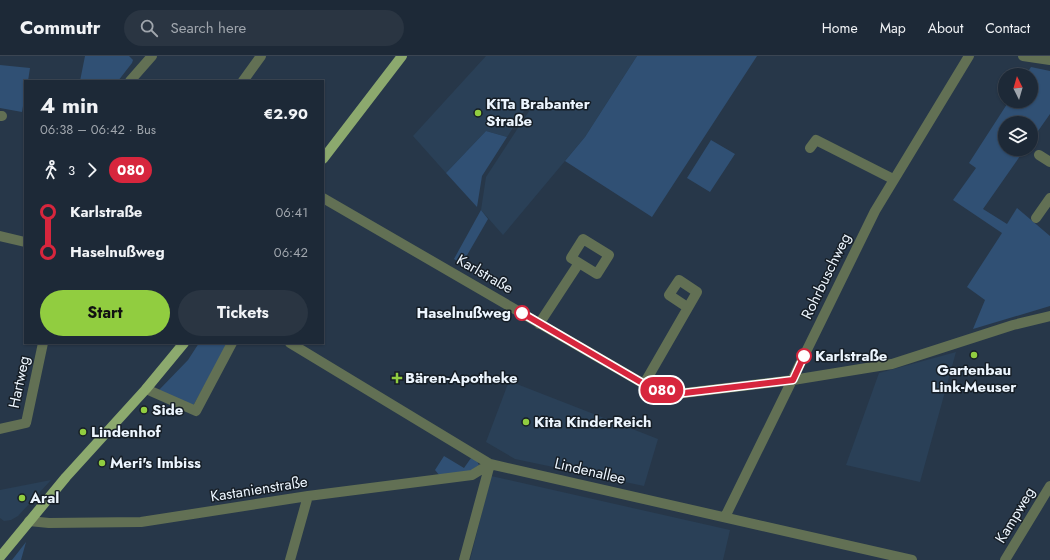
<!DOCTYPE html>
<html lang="en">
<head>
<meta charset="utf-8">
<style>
  body { margin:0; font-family:Jost,sans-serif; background:#2a3542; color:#f1f3f6; height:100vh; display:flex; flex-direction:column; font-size:15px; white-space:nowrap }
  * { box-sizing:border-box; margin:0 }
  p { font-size:13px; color:#a0a6ad }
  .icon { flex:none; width:22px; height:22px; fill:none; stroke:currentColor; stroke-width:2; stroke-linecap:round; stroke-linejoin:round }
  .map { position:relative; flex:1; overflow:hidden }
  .panel { position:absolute; left:24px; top:24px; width:300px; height:264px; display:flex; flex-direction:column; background:#1d2937; border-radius:0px; box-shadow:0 1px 3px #0004,0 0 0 1px #3b4552 }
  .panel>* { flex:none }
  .badge { padding:0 8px; border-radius:13px; font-size:14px; line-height:26px }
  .needle { width:26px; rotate:355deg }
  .buttons { position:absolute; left:998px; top:12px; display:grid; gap:8px }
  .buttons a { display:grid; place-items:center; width:40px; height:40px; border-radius:50%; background:#1d2937; box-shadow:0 1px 3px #0004,0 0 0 1px #3b4552; font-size:20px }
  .map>.badge { position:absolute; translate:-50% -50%; box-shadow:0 0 0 2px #fff }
  .legs { display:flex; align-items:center; gap:6px; height:44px; padding:0 16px; font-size:13px }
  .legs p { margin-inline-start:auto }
  .overview { display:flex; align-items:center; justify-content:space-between; height:68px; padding:0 16px }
  h1 { font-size:22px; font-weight:700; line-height:30px }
  .action { display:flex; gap:8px; margin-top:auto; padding:8px 16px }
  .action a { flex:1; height:46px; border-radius:24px; background:#91cd40; color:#111; font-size:16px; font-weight:700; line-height:46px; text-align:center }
  .action a+a { background:#2a3542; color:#f1f3f6 }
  ul { padding:0 16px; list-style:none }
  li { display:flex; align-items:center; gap:14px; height:40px; font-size:15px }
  li i { display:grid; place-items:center; width:6px; height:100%; margin:0 5px; background:currentColor }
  li i::after { content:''; width:10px; height:10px; margin:-5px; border:3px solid; border-radius:50%; background:#1d2937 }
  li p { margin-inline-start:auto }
  li:first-child i { background:linear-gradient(#0000 50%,currentColor 0) }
  li:last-child i { background:linear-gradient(currentColor 50%,#0000 0) }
  header { display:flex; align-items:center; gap:24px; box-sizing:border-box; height:56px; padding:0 20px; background:#1d2937; border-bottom:1px solid #3b4552 }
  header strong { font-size:19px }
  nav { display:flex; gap:22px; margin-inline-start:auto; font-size:14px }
  .search { width:280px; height:36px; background:#2a3542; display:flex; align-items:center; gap:10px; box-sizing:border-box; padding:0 14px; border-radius:22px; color:#a0a6ad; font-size:15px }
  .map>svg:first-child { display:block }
  .built { fill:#2a4057 }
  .green { fill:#305074 }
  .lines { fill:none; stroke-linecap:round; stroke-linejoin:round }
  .minor { stroke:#627054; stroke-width:10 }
  .major { stroke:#8ca96e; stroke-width:10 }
  .line-1-casing { stroke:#fff; stroke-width:9 }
  .line-1 { stroke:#d7263d; stroke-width:6 }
  .poi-dot { fill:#91cd40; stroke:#161e26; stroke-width:1.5 }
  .stop-1-dot { fill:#fff; stroke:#d7263d; stroke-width:2 }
  .labels { text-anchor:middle; stroke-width:3; stroke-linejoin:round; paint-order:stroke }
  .poi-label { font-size:15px; font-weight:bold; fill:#ecf5fe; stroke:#161e26; text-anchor:start }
  .street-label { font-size:15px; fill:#ecf5fe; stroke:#161e26 }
  .stop-label { font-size:15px; font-weight:bold; fill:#ecf5fe; stroke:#161e26; text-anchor:end }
</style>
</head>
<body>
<header>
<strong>Commutr</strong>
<div class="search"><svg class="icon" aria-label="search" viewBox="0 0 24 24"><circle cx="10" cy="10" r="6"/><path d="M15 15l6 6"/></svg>Search here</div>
<nav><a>Home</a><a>Map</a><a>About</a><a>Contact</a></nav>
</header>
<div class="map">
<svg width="1050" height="504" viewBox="0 0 1050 504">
  <rect width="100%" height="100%" fill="#273749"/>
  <path class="built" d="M 486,0 L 637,0 L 585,81 L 503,179 L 481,154 L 486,121 L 535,46 L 531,44 L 507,81 L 486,75 L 446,117 L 413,80 Z
    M 956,296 L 920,426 L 846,409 L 879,317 Z
    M 509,325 L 658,383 L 644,430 L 515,403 L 486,386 Z
    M 491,420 L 730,474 L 723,504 L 470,504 Z
    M 51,424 L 18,460 L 11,464 L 4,465 L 0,462 L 0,434 Z"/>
  <path class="green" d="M 85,0 L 129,0 L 133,4 L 132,7 L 118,25 L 80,25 Z
    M 637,0 L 757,0 L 652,161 L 565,105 L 585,81 Z
    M 0,9 L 30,12 L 28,25 L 25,25 L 25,38 L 22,56 L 0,52 Z
    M 1031,11 L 1050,15 L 1050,58 L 1031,85 L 1031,67 L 1005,67 L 1005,93 L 1025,93 L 983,153 L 1007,168 L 1017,152 L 1050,180 L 1050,250 L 973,273 L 985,244 L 967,231 L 1002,177 L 953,144 L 976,112 L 969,107 L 1009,45 L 1031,45 L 1031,19 L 1026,19 Z
    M 486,75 L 507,81 L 482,120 L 477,151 L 446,117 Z
    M 711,84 L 735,98 L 710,136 L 687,122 Z
    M 481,154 L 488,163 L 462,208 L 454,203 Z
    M 199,287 L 228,287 L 193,350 L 159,334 L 188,304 Z
    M 444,400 L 464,412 L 471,402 L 476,403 L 479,409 L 470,415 L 440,420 L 435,414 Z
    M 26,486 L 21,504 L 12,504 Z"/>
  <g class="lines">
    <path class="minor" d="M 1023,0 L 1050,4
      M 130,25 L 152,0
      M 243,25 L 261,0
      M 0,60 L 2,60
      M 810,92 L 816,84 L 893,123
      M 1039,99 L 1050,106
      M 323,142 L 644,328 L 676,338 L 793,324 L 879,310 L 892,308 L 1013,269 L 1050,260
      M 1036,162 L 1050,142
      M 0,180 L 25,186
      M 583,183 L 609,199 L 597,218 L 571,202 Z
      M 539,268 L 579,207
      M 290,287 L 490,408 L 912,504
      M 644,328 L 697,236 L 679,224 L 669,239 L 687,251
      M 146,333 L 196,355 L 232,287
      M 0,373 L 26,367 L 43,287
      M 725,461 L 875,155 L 969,0
      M 29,465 L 49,467 L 141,466 L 308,440 L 472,419 L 490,408
      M 290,504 L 308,440
      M 464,504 L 490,408
      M 1005,504 L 1050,430"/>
    <path class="major" d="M 323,103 L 402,0
      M 0,501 L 66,421 L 146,333 L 184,287"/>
  </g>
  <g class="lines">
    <defs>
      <path id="line-1" d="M 522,257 L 644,328 L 676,338 L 793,324 L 804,300"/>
    </defs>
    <use href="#line-1" class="line-1-casing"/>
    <use href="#line-1" class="line-1"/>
  </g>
  <g class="poi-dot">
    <circle cx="478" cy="57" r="4"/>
    <circle cx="974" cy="299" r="4"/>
    <path d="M395 316h4v4h4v4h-4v4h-4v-4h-4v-4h4z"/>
    <circle cx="144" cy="354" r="4"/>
    <circle cx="526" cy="366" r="4"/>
    <circle cx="83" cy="376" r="4"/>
    <circle cx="102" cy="407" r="4"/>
    <circle cx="22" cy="442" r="4"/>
  </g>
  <g class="stop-1-dot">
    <circle cx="522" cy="257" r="7"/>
    <circle cx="804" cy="300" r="7"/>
  </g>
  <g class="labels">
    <g class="poi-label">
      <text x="486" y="53">KiTa Brabanter<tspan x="486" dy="17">Straße</tspan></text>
      <text x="974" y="319" text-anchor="middle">Gartenbau<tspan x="974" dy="17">Link-Meuser</tspan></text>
      <text x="405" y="327">Bären-Apotheke</text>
      <text x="152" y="359">Side</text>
      <text x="534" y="371">Kita KinderReich</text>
      <text x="91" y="381">Lindenhof</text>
      <text x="110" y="412">Meri's Imbiss</text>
      <text x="30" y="447">Aral</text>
    </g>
    <g class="street-label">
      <text transform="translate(485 218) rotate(30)" y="5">Karlstraße</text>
      <text transform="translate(826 220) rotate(-64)" y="5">Rohrbuschweg</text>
      <text transform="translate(19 326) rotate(-78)" y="5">Hartweg</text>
      <text transform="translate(590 415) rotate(13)" y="5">Lindenallee</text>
      <text transform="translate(259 433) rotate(-9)" y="5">Kastanienstraße</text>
      <text transform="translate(1015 459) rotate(-59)" y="5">Kampweg</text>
    </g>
    <g class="stop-label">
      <text x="511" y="262">Haselnußweg</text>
      <text x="815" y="305" text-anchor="start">Karlstraße</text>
    </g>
  </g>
</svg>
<div class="buttons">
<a><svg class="needle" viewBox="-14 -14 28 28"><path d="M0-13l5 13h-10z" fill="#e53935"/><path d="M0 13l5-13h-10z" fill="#a0a6ad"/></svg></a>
<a><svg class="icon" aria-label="layers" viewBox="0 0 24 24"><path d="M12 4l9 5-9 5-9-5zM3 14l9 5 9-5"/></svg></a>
</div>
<b class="badge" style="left:662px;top:334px;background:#d7263d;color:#fff">080</b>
<section class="panel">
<div class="overview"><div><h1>4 min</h1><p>06:38 – 06:42 · Bus</p></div><b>€2.90</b></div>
<div class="legs"><svg class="icon" aria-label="walk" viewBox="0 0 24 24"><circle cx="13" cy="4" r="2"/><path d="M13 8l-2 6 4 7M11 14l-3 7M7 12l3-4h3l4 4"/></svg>3<svg class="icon" aria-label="forward" viewBox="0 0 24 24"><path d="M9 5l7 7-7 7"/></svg><b class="badge" style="background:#d7263d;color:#fff">080</b></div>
<ul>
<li><i style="color:#d7263d"></i><b>Karlstraße</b><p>06:41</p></li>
<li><i style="color:#d7263d"></i><b>Haselnußweg</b><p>06:42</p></li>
</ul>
<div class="action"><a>Start</a><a>Tickets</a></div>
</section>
</div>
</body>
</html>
